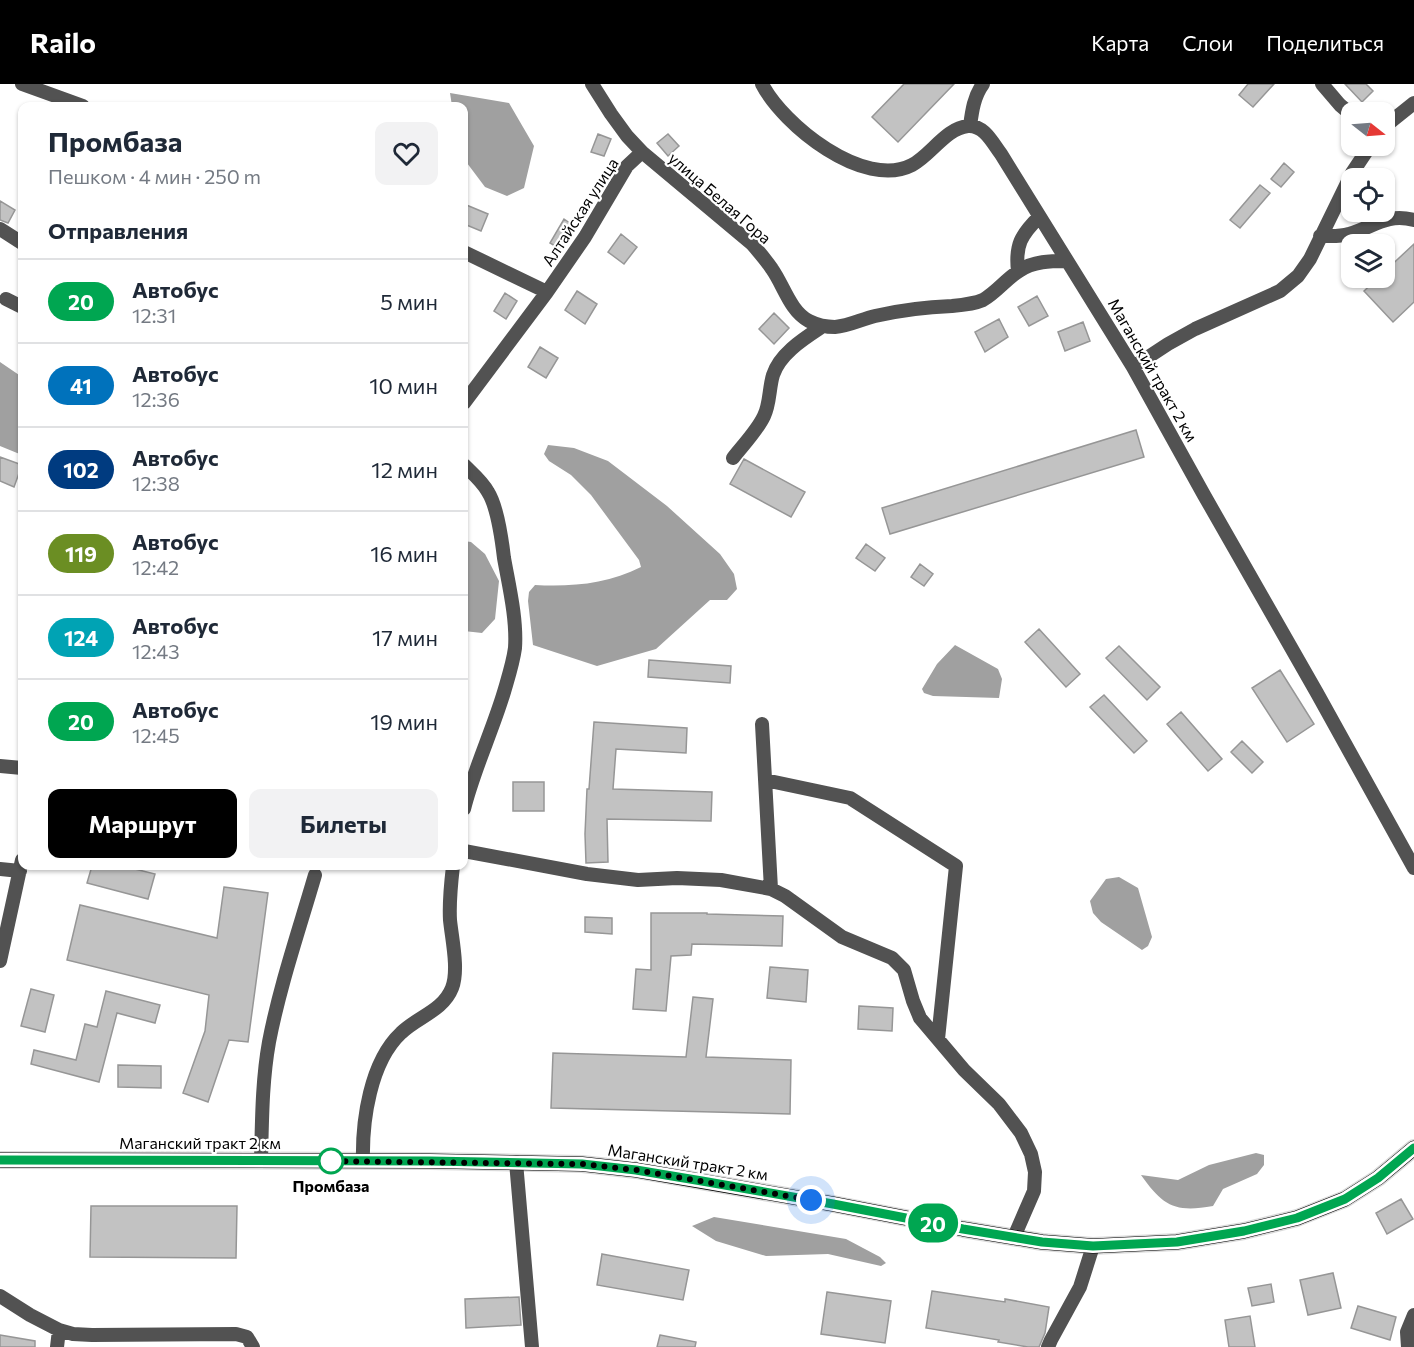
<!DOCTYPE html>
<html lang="ru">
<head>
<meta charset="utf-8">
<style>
  body { margin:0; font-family:Commissioner,sans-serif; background:#f2f2f3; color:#1f2937; height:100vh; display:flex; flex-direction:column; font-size:22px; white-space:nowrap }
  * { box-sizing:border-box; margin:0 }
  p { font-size:20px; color:#747a83 }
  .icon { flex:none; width:33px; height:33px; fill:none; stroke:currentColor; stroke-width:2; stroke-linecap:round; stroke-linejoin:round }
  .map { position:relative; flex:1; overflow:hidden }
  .panel { position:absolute; left:18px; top:18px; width:450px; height:768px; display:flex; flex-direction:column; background:#fff; border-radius:12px; box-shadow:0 2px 4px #0004 }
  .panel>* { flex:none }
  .badge { padding:0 12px; border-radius:20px; font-size:21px; line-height:39px }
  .needle { width:39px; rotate:107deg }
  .fabs { position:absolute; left:1341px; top:18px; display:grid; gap:12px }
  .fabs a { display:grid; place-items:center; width:54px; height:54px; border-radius:12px; background:#fff; box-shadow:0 2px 4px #0004; font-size:30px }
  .you { position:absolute; width:30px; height:30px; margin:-15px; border:4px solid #fff; border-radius:50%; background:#1a73e8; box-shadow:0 0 0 9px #1a73e833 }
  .map>.badge { position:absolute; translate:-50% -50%; box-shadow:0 0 0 3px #fff }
  h2 { padding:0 30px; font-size:22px; line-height:54px }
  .round { display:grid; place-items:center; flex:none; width:63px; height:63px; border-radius:12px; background:#f2f2f3 }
  .headline { display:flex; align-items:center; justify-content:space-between; height:102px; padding:0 30px }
  h1 { font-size:28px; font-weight:700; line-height:45px }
  .primary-button { display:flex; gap:12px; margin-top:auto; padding:12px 30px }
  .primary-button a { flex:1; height:69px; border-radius:12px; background:#000; color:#fff; font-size:24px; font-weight:700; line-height:69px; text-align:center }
  .primary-button a+a { background:#f2f2f3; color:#1f2937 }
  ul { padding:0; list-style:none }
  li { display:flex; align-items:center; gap:18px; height:84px; padding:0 30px; border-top:2px solid #e0e1e3 }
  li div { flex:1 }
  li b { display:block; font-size:22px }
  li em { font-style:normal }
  li .badge { min-width:66px; font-weight:700; text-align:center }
  header { display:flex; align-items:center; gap:36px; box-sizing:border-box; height:84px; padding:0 30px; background:#000; color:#fff }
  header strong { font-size:28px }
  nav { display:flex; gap:33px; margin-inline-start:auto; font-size:21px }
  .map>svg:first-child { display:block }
  .water { fill:#a0a0a0 }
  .building { fill:#c2c2c2; stroke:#969696; stroke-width:1.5 }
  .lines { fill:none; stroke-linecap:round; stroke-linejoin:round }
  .major-casing { stroke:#dbdbdb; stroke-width:18 }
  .minor { stroke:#525252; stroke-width:14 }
  .major { stroke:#000; stroke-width:15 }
  .line-casing { stroke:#fff; stroke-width:14 }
  .line { stroke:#00a651; stroke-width:9 }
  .walk { stroke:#000; stroke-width:6; stroke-dasharray:0 10.8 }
  .stop-dot { fill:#fff; stroke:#00a651; stroke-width:3 }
  .labels { text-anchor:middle; stroke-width:4.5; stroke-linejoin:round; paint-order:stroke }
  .street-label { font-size:16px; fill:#000; stroke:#fff }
  .stop-label { font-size:16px; font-weight:bold; fill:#000; stroke:#fff }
</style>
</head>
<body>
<header>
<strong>Railo</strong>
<nav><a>Карта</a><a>Слои</a><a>Поделиться</a></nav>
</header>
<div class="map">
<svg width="1414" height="1263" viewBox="0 0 1414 1263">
  <rect width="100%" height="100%" fill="#fff"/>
  <path class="water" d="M 450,9 L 509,19 L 534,62 L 524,104 L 507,112 L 485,103 L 464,75 L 464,22 L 452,22 Z
    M 0,278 L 22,293 L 22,371 L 0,362 Z
    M 548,361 L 574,364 L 608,377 L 667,422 L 720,470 L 734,490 L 737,505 L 727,516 L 710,516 L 656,565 L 597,582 L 533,561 L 528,517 L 529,508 L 535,501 C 571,503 608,500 641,483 L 639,476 L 591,411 L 571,391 L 549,377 L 544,370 Z
    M 464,457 L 471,458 L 485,470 L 499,497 L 495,535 L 482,549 L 464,547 Z
    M 955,561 L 998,585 L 1002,595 L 999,614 L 933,612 L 924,609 L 922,605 L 937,580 Z
    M 1119,793 L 1138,804 L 1152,853 L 1148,862 L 1142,866 L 1101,838 L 1093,829 L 1090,817 L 1106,795 Z
    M 1256,1069 L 1264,1071 L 1264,1081 L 1257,1090 L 1223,1105 L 1213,1122 C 1175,1129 1163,1122 1141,1091 L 1178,1096 L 1209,1081 Z
    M 714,1133 L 846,1155 L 880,1173 L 886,1179 L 881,1182 L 828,1170 L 766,1172 L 716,1157 L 692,1142 Z"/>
  <path class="building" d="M 904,0 L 954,0 L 898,58 L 872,33 Z
    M 1248,0 L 1274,0 L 1253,23 L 1239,11 Z
    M 1345,0 L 1366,0 L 1373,7 L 1362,18 Z
    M 598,50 L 611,55 L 604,72 L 591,68 Z
    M 668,50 L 679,62 L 668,72 L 657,59 Z
    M 1284,79 L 1294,88 L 1281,103 L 1271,95 Z
    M 1260,101 L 1270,109 L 1240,144 L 1230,136 Z
    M 0,117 L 15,126 L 8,139 L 0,136 Z
    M 464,120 L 488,130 L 481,147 L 464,140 Z
    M 564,135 L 574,142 L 560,165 L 550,159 Z
    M 621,150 L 637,163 L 624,180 L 608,168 Z
    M 1414,160 L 1414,218 L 1393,238 L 1364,207 L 1378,194 L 1384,194 L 1384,188 Z
    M 577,207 L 597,220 L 585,240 L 565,226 Z
    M 505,209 L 517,217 L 506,235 L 494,227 Z
    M 1037,212 L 1048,232 L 1029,242 L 1018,223 Z
    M 774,229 L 789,244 L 774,260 L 759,245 Z
    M 999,235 L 1008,253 L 985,268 L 975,248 Z
    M 1083,238 L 1090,257 L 1065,267 L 1058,248 Z
    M 540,263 L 558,274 L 546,294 L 528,283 Z
    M 1136,346 L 1144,373 L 890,450 L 882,424 Z
    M 0,373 L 22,381 L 14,403 L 0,397 Z
    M 744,375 L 805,408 L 791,433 L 730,400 Z
    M 866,460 L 885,474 L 875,487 L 856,474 Z
    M 920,480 L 933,490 L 924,502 L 911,493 Z
    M 1039,545 L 1080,590 L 1066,603 L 1025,558 Z
    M 1119,562 L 1160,603 L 1147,616 L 1106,574 Z
    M 649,576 L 731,582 L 730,599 L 648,593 Z
    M 1280,586 L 1314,640 L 1287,658 L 1252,604 Z
    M 1104,611 L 1147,657 L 1134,669 L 1090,623 Z
    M 1181,628 L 1222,675 L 1208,687 L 1167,640 Z
    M 594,638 L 687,644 L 686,669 L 616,665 L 613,705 L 712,708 L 711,737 L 607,735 L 608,778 L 586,779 L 585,750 L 587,705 L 589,705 Z
    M 1242,657 L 1263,678 L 1252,689 L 1231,668 Z
    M 513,698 L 544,698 L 544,727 L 513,727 Z
    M 92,782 L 123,782 L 155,790 L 148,815 L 87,799 Z
    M 224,803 L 268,809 L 248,958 L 229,956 L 208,1018 L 183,1009 L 205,947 L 209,911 L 67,876 L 80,821 L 217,854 Z
    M 651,829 L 707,829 L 707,830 L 783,832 L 782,862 L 692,860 L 691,871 L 671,872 L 666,927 L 633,925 L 636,885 L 651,886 Z
    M 585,833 L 612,834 L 612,850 L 585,848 Z
    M 770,883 L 808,886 L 806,918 L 767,914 Z
    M 31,905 L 54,911 L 45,948 L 21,942 Z
    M 106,907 L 160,921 L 155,939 L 117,929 L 99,998 L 31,980 L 34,966 L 76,976 L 85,940 L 97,943 Z
    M 693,913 L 713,915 L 706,973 L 791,976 L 790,1030 L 551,1024 L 553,969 L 686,973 Z
    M 859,922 L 893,924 L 892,947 L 858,945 Z
    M 118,981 L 161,982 L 161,1004 L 118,1003 Z
    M 1401,1115 L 1413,1135 L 1387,1150 L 1376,1129 Z
    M 91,1122 L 237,1122 L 236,1174 L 90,1173 Z
    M 602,1170 L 689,1186 L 683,1216 L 597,1201 Z
    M 1333,1189 L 1341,1224 L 1308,1231 L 1300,1196 Z
    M 1271,1200 L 1274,1218 L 1252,1222 L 1248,1204 Z
    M 932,1207 L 1005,1218 L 1005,1215 L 1049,1223 L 1045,1249 L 1039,1263 L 1028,1263 L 998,1258 L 999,1256 L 926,1244 Z
    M 827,1208 L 891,1217 L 885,1259 L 821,1250 Z
    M 519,1213 L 521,1241 L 466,1244 L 465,1215 Z
    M 1358,1222 L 1396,1233 L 1390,1256 L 1351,1244 Z
    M 1250,1232 L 1255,1263 L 1229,1263 L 1225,1236 Z
    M 0,1251 L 35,1257 L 35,1263 L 0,1263 Z
    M 660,1251 L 696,1258 L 695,1263 L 657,1263 Z"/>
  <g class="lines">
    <defs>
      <path id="major" d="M 0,1076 L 430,1077 L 582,1080 L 636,1086 L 833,1120 L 963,1145 L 1042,1158 L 1093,1162 L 1177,1158 L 1244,1147 L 1297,1134 L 1345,1115 L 1378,1094 L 1414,1064"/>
    </defs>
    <use href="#major" class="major-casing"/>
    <path class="minor" d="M 22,0 L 83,22
      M 592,0 L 611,30 L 627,52 L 642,68 L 752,160 C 759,168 766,176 772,185 C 784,202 790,227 809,237 C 817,241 826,243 835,243 C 849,242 862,235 875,232 C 901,226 926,223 952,222 C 963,221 974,220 983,216 C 997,208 1006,195 1019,187 C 1033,177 1051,177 1067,177
      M 762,0 C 783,41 864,106 912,81 C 931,71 946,44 968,42 C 984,41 992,58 1001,70 L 1133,283 L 1204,411 L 1317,609 L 1414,784
      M 1322,0 L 1340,21 L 1352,31
      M 970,42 C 972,27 974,12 983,0
      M 1384,43 L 1414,19
      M 0,145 L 22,159
      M 1320,152 C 1330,152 1340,153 1349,150 C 1374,143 1386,129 1414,136
      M 464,168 L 547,208
      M 1018,187 C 1015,161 1021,151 1039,133
      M 6,215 L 22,223
      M 1133,283 L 1168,260 L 1195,245 L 1280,207 L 1298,192 L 1310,175 L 1352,89 L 1370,62
      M 464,319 L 547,208 L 585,153 L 627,82 L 642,68
      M 733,374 C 743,361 757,347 764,332 C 770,320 769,304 773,291 C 780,269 805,254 823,242
      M 464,381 C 472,389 482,397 488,408 C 497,422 502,457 504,474 C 509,502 517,535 515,564 C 513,579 508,594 504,608 C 492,648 474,685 464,725
      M 762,640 L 771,805
      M 0,682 L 22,684
      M 765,696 L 850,714 L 956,782 L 938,955
      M 464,767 L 587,790 L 638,796 L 677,794 L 721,796 L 771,805 L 785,812 L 842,853 L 892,874 L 904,886 L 913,917 L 920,934 L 964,986 L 999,1020 L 1021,1049 L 1031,1070 L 1035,1088 L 1034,1107 L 1014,1153
      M 0,785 L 20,787
      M 0,877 L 22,776
      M 261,1077 C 262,1037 262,997 269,958 C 280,901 299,846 315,791
      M 363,1077 C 362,1037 370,978 401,949 C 417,933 443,927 452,904 C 459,886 452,856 450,836 C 449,818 451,799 453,782
      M 516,1078 L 532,1263
      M 0,1212 L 30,1231 L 59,1246 L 57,1263
      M 59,1246 L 73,1250 L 92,1251 L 236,1250 L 247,1253 L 253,1263
      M 1048,1263 L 1051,1256 L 1080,1203 L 1093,1162
      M 1408,1263 L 1407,1248 L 1414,1231"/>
    <use href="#major" class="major"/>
  </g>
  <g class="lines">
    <defs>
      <path id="line" d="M 0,1076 L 430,1077 L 582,1080 L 636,1086 L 702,1097 L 833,1120 L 963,1145 L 1042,1158 L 1093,1162 L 1177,1158 L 1244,1147 L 1297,1134 L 1345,1115 L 1378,1094 L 1414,1064"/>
    </defs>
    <use href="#line" class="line-casing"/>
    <use href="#line" class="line"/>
    <path class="walk" d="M 331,1077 L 322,1077 L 582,1080 L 636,1086 L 811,1116"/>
  </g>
  <circle class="stop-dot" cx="331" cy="1077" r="12"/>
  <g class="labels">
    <g class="street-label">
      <text transform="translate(720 114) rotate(41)" y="6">улица Белая Гора</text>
      <text transform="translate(580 128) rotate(-57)" y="6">Алтайская улица</text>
      <text transform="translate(1153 286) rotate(60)" y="6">Маганский тракт 2 км</text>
      <text x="200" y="1065">Маганский тракт 2 км</text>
      <text transform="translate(688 1078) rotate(9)" y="6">Маганский тракт 2 км</text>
    </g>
    <g class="stop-label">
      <text x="331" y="1108">Промбаза</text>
    </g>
  </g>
</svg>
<div class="fabs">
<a><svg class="needle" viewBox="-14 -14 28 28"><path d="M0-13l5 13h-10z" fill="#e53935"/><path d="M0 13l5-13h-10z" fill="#747a83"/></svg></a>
<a><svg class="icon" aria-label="locate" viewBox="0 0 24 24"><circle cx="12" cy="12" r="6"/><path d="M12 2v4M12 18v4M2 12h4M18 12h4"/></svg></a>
<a><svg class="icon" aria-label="layers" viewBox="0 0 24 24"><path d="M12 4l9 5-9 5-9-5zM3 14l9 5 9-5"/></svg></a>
</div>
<div class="you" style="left:811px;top:1116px"></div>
<b class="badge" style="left:933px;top:1139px;background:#00a651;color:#fff">20</b>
<section class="panel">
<div class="headline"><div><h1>Промбаза</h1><p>Пешком · 4 мин · 250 m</p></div><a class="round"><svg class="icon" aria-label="heart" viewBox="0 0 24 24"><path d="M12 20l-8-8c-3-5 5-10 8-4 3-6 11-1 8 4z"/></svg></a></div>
<h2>Отправления</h2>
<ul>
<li><span class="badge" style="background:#00a651;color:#fff">20</span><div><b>Автобус</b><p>12:31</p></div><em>5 мин</em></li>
<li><span class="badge" style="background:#0072bc;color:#fff">41</span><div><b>Автобус</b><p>12:36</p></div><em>10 мин</em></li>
<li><span class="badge" style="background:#003b80;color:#fff">102</span><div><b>Автобус</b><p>12:38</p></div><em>12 мин</em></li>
<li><span class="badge" style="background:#6b8e23;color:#fff">119</span><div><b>Автобус</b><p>12:42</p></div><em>16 мин</em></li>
<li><span class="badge" style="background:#00a3b4;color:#fff">124</span><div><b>Автобус</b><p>12:43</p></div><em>17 мин</em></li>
<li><span class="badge" style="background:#00a651;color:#fff">20</span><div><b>Автобус</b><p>12:45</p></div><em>19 мин</em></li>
</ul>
<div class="primary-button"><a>Маршрут</a><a>Билеты</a></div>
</section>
</div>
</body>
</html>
